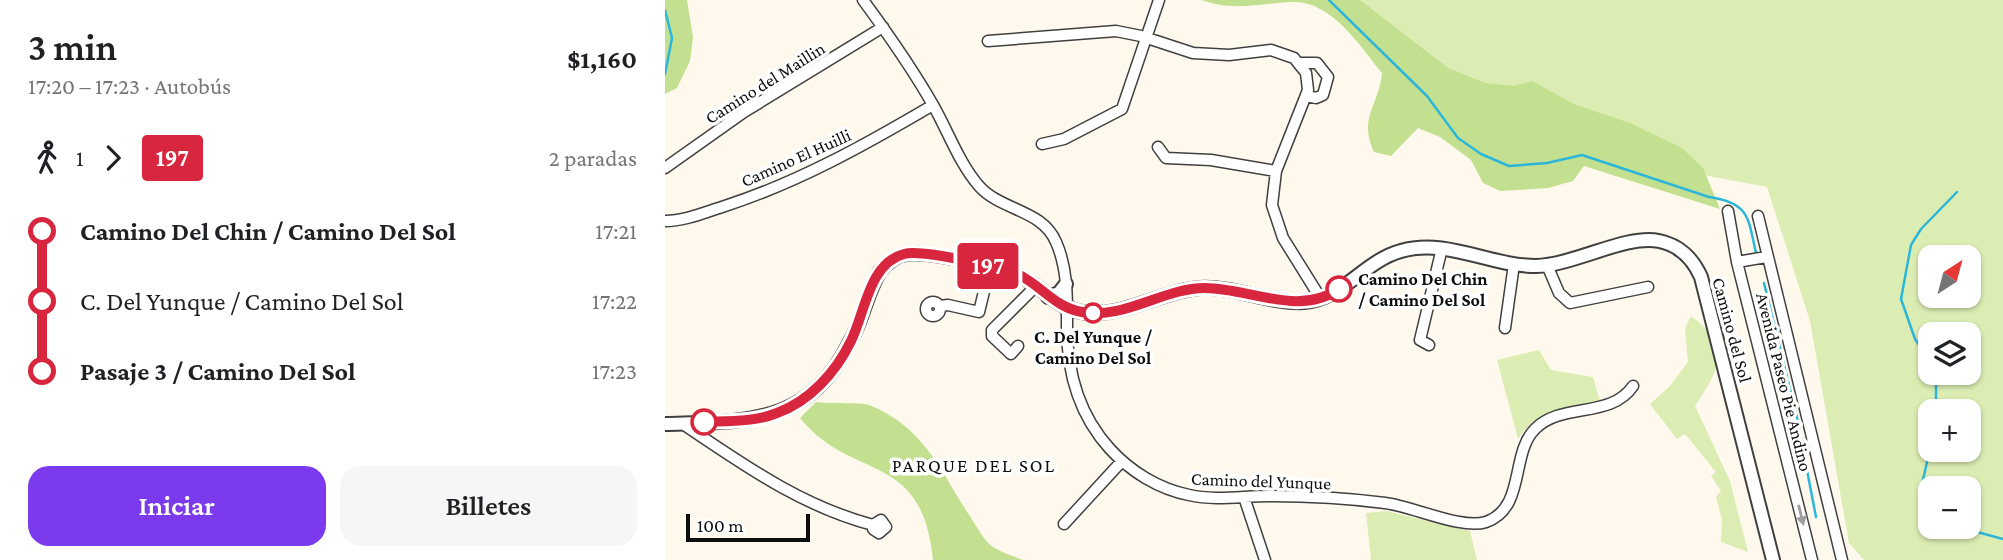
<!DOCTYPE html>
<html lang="es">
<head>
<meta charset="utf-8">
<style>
  body { margin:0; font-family:"Crimson Pro",serif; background:#f6f6f6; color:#202124; height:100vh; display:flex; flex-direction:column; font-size:26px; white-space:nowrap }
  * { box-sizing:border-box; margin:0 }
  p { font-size:23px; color:#757577 }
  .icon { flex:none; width:38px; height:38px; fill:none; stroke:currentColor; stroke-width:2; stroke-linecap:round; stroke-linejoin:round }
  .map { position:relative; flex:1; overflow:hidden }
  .sheet { display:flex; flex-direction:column; background:#fff; width:665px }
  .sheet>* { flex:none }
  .badge { padding:0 14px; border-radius:5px; font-size:24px; line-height:46px }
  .needle { width:46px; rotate:36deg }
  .fabs { position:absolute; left:1253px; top:245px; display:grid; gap:14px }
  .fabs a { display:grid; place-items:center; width:63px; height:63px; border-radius:14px; background:#fff; box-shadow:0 2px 5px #0004; font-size:35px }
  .scale { position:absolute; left:21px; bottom:18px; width:124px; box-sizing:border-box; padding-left:7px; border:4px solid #0d0d0d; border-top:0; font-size:19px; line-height:24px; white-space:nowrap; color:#0d0d0d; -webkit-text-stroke:5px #fff; paint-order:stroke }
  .map>.badge { position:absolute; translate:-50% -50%; box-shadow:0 0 0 4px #fff }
  .legs { display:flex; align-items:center; gap:10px; height:77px; padding:0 28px; font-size:23px }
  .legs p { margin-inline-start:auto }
  .overview { display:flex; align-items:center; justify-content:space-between; height:119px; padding:0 28px }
  h1 { font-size:38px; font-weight:600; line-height:52px }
  .button { display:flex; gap:14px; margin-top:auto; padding:14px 28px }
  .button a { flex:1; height:80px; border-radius:21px; background:#7c3aed; color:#fff; font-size:28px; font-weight:600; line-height:80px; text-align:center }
  .button a+a { background:#f6f6f6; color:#202124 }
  ul { padding:0 28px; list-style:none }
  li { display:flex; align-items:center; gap:24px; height:70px; font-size:26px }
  li i { display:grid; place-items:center; width:10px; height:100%; margin:0 9px; background:currentColor }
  li i::after { content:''; width:18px; height:18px; margin:-9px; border:5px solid; border-radius:50%; background:#fff }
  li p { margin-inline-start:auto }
  li:first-child i { background:linear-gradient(#0000 50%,currentColor 0) }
  li:last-child i { background:linear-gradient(currentColor 50%,#0000 0) }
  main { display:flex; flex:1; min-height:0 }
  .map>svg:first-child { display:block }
  .green { fill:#dcedb3; fill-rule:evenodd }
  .forest { fill:#c3e090 }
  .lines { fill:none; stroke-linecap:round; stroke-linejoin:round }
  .stream { stroke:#2cb6da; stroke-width:2.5 }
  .minor-casing { stroke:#404040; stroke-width:13 }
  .tertiary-casing { stroke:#404040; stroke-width:16 }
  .minor { stroke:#fff; stroke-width:10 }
  .tertiary { stroke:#fff; stroke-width:12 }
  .oneway { fill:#9e9e9e }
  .line-1-casing { stroke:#fff; stroke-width:16 }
  .line-1 { stroke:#d7263d; stroke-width:10 }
  .stop-1-dot { fill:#fff; stroke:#d7263d; stroke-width:3.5 }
  .labels { text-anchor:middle; stroke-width:7; stroke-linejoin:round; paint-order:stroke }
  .street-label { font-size:18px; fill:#0d0d0d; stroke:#fff }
  .stop-label { font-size:18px; font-weight:bold; fill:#0d0d0d; stroke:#fff; text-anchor:start }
  .neighbourhood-label { font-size:19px; letter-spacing:2px; fill:#0d0d0d; stroke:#fff }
</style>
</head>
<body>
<main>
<section class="sheet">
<div class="overview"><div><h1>3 min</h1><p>17:20 – 17:23 · Autobús</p></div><b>$1,160</b></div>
<div class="legs"><svg class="icon" aria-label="walk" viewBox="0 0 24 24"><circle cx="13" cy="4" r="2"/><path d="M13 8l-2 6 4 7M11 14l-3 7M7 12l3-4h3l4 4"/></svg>1<svg class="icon" aria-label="forward" viewBox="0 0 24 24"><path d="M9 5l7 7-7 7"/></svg><b class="badge" style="background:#d7263d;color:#fff">197</b><p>2 paradas</p></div>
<ul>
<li><i style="color:#d7263d"></i><b>Camino Del Chin / Camino Del Sol</b><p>17:21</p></li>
<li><i style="color:#d7263d"></i><span>C. Del Yunque / Camino Del Sol</span><p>17:22</p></li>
<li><i style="color:#d7263d"></i><b>Pasaje 3 / Camino Del Sol</b><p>17:23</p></li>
</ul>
<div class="button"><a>Iniciar</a><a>Billetes</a></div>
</section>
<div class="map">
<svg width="1338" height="560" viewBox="0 0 1338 560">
  <rect width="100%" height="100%" fill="#fff8ed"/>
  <path class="green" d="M 677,0 L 1338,0 L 1338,560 L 1199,560 L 1184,543 L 1145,321 L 1102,187 L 1033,174 L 856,155 ZM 1265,257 L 1304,257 L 1304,296 L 1265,296 ZM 1265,334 L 1304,334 L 1304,373 L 1265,373 ZM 1265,411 L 1304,411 L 1304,450 L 1265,450 ZM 1265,488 L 1304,488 L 1304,527 L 1265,527 Z
    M 1026,316 C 1067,346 1055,369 1030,406 L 1065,481 L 1083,552 L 1056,542 L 1057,520 L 1051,497 L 1056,491 L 1046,476 L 1051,472 L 1020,434 L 1012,439 L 985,404 L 1004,387 L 1023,362 L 1020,328 Z
    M 874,350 L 886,370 L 928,377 L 935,401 C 902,407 872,409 853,439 L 832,360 Z
    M 721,511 L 805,531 L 812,560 L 706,560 L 701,513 Z"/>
  <path class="forest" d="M 0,0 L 22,0 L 28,37 L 25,61 L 12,88 L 0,94 Z
    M 537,0 L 695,0 L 783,68 L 820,83 L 849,86 L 867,81 L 911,105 L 965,123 L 1017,148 L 1038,168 L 1055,209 L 919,166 L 908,181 L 883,188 L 835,191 L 818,183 L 806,160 L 775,137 L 753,128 L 726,156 L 709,152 C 693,117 714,106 717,73 C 695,46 666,0 627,2 C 595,3 568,12 537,0 Z
    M 151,402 C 164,404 197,402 204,405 C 260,427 275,471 306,518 C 312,527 320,542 328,547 C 337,553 349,556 358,560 L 268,560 C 257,449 188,483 135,418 Z"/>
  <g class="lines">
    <path class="stream" d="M 664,0 L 762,96 L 793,138 L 816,154 L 844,166 L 882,163 L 917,155 L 1044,197 C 1085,203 1083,218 1091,253
      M 0,10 L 7,38 L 0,74
      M 1099,283 L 1132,418 L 1151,517
      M 1265,361 L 1250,339 L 1236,299 L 1246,245 L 1256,229 L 1292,192
      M 1271,411 L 1271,373
      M 1265,449 L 1257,484 L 1265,499
      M 1294,527 L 1338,539"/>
    <defs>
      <path id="minor" d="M 198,0 C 223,34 247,68 268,105 C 283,131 294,163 314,186 C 336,211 377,209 391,242 C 403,269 402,299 402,327 C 402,374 414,415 445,449 C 466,472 494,489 524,495 C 551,501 577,496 605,496 C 642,496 682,498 720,503 C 747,506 797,530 821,522 C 861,508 845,454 870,429 C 896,402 946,419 968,386
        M 323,41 L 451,31 L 476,36 L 528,53 L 564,55 L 606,50 L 629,58 L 641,73 L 643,90 L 611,171 L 607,205 L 618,238 L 656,299
        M 635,63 L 652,63 L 663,77 L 658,95 L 651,98 L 642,96
        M 377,144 L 399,139 L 457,109 L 494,0
        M 493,147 L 501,158 L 546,160 L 611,171
        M 0,168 L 79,112 L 218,27
        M 1063,211 L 1072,262 L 1147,560
        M 1093,216 L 1177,560
        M 0,221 C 19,221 38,213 57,207 C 132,183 200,145 268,105
        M 1072,262 L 1101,257
        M 882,265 L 894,293 L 905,303 L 983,287
        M261 309a7 7 0 1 1 14 0a7 7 0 1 1-14 0Z
        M 275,306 L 283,305 L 314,312 L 325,267
        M 840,328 L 849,264
        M 764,345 L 755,340 L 777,248
        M 353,346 L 346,354 L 327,336 L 327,330 L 371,286
        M 18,424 C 79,465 136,506 208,525 L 216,520 L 221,527 L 214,533 L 208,529 L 208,525
        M 579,497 L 600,560
        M 399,524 L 457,461"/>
      <path id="tertiary" d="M 383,297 L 394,293 L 401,284
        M 0,424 C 84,421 144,426 186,340 C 198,318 202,292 215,271 C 222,263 230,256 241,254 C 259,250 342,268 359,278 C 379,289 392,308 417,312 C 457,319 495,291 535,288 C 570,286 604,304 639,302 C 678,299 699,261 736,251 C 782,238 825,266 871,266 C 910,265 961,234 994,241 C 1014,245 1028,259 1036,277 L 1108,560"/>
    </defs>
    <use href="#minor" class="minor-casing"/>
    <use href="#tertiary" class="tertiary-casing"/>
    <use href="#minor" class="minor"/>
    <use href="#tertiary" class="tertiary"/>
  </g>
  <defs><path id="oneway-solid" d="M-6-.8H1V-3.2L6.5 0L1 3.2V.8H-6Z" transform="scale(1.75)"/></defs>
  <use class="oneway" href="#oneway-solid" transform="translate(1136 515) rotate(76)"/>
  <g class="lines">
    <defs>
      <path id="line-1" d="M 39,422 C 63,421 90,422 112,413 C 145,401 171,372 186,341 C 200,313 204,263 239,254 C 257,249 341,268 358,277 C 379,289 392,308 417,312 C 459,320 498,288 540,288 C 585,288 633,317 674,289"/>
    </defs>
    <use href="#line-1" class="line-1-casing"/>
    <use href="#line-1" class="line-1"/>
  </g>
  <g class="stop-1-dot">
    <circle cx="674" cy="289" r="12"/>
    <circle cx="428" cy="313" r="9"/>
    <circle cx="39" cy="422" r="12"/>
  </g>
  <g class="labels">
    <g class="street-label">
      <text transform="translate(100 83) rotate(-32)" y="6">Camino del Maillin</text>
      <text transform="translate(131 158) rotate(-24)" y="6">Camino El Huilli</text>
      <text transform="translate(1067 330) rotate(75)" y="6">Camino del Sol</text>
      <text transform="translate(1119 382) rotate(76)" y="6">Avenida Paseo Pie Andino</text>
      <text transform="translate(596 481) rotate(2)" y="6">Camino del Yunque</text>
    </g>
    <g class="stop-label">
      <text x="693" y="285">Camino Del Chin<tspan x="693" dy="21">/ Camino Del Sol</tspan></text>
      <text x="428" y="343" text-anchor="middle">C. Del Yunque /<tspan x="428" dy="21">Camino Del Sol</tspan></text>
    </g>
    <g class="neighbourhood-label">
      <text x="309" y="472">PARQUE DEL SOL</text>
    </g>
  </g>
</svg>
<div class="fabs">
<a><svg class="needle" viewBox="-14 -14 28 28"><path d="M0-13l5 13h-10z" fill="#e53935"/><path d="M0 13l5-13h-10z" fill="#757577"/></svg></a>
<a><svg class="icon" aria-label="layers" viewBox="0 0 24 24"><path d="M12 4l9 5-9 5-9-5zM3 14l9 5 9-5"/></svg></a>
<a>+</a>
<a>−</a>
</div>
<div class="scale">100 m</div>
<b class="badge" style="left:323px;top:266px;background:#d7263d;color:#fff">197</b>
</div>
</main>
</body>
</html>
